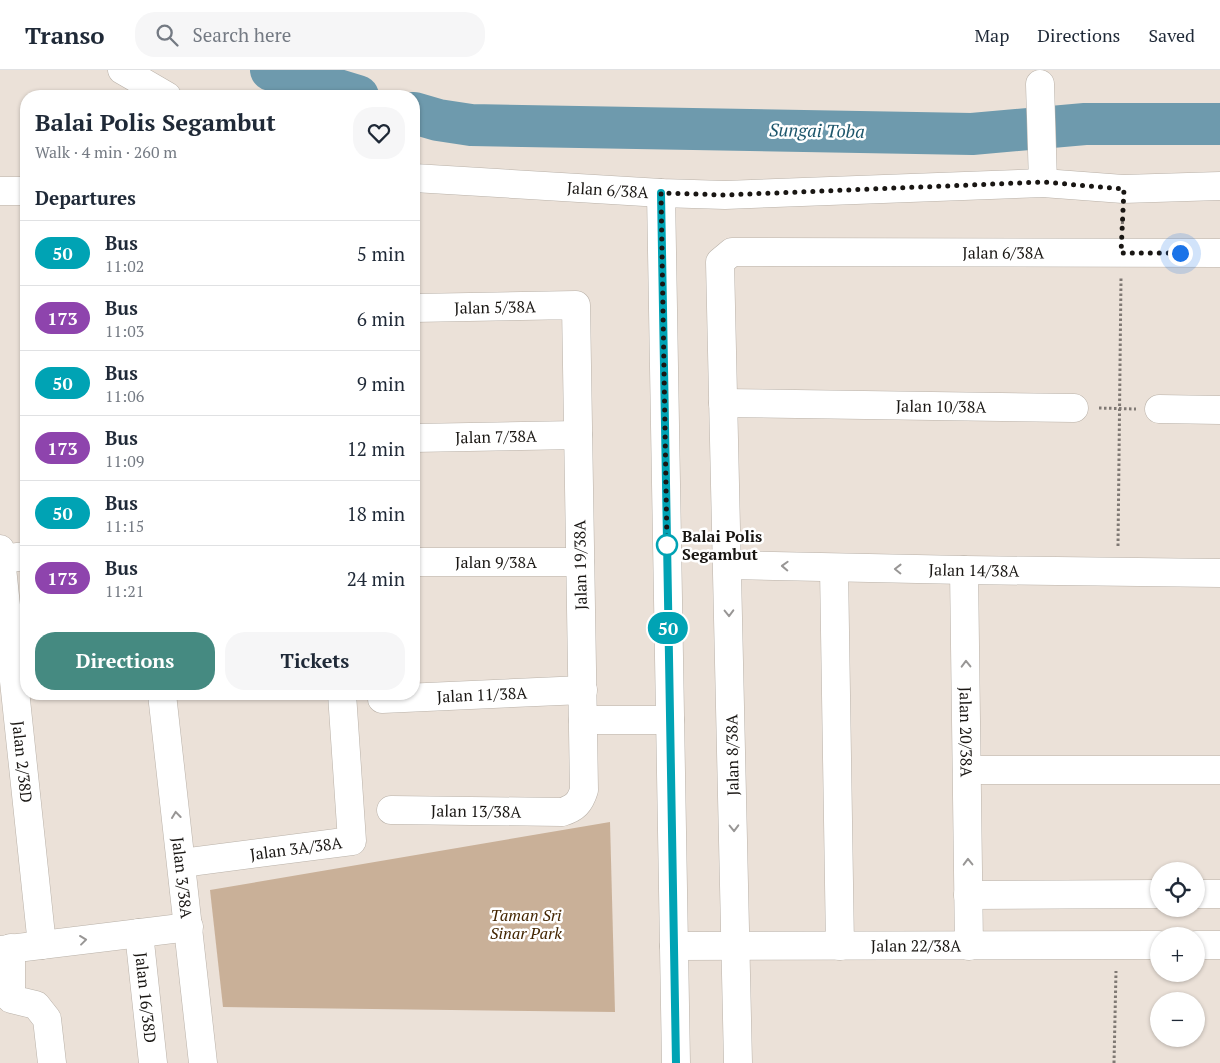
<!DOCTYPE html>
<html lang="en">
<head>
<meta charset="utf-8">
<style>
  body { margin:0; font-family:"PT Serif",serif; background:#f6f6f7; color:#1f2937; height:100vh; display:flex; flex-direction:column; font-size:19px; white-space:nowrap }
  * { box-sizing:border-box; margin:0 }
  p { font-size:16px; color:#747a83 }
  .icon { flex:none; width:28px; height:28px; fill:none; stroke:currentColor; stroke-width:2; stroke-linecap:round; stroke-linejoin:round }
  .map { position:relative; flex:1; overflow:hidden }
  .details { position:absolute; left:20px; top:20px; width:400px; height:610px; display:flex; flex-direction:column; background:#fff; border-radius:20px; box-shadow:0 1px 4px #0004 }
  .details>* { flex:none }
  .badge { padding:0 10px; border-radius:16px; font-size:18px; line-height:32px }
  .fabs { position:absolute; left:1150px; top:792px; display:grid; gap:10px }
  .fabs a { display:grid; place-items:center; width:55px; height:55px; border-radius:50%; background:#fff; box-shadow:0 1px 4px #0004; font-size:25px }
  .you { position:absolute; width:25px; height:25px; margin:-12px; border:4px solid #fff; border-radius:50%; background:#1a73e8; box-shadow:0 0 0 8px #1a73e833 }
  .map>.badge { position:absolute; translate:-50% -50%; box-shadow:0 0 0 2px #fff }
  h2 { padding:0 15px; font-size:19px; line-height:45px }
  .round { display:grid; place-items:center; flex:none; width:52px; height:52px; border-radius:20px; background:#f6f6f7 }
  .headline { display:flex; align-items:center; justify-content:space-between; height:85px; padding:0 15px }
  h1 { font-size:24px; font-weight:800; line-height:38px }
  .primary-button { display:flex; gap:10px; margin-top:auto; padding:10px 15px }
  .primary-button a { flex:1; height:58px; border-radius:20px; background:#458a81; color:#fff; font-size:20px; font-weight:800; line-height:58px; text-align:center }
  .primary-button a+a { background:#f6f6f7; color:#1f2937 }
  ul { padding:0; list-style:none }
  li { display:flex; align-items:center; gap:15px; height:65px; padding:0 15px; border-top:1px solid #e0e1e3 }
  li div { flex:1 }
  li b { display:block; font-size:19px }
  li em { font-style:normal }
  li .badge { min-width:55px; font-weight:700; text-align:center }
  header { display:flex; align-items:center; gap:30px; box-sizing:border-box; height:70px; padding:0 25px; background:#fff; border-bottom:1px solid #e0e1e3 }
  header strong { font-size:24px }
  nav { display:flex; gap:28px; margin-inline-start:auto; font-size:18px }
  .search { width:350px; height:45px; background:#f6f6f7; display:flex; align-items:center; gap:12px; box-sizing:border-box; padding:0 18px; border-radius:20px; color:#747a83; font-size:19px }
  .map>svg:first-child { display:block }
  .green { fill:#c9b098 }
  .lines { fill:none; stroke-linecap:round; stroke-linejoin:round }
  .river { stroke:#6e9aad; stroke-width:42 }
  .minor-casing { stroke:#b9b1a8; stroke-width:29 }
  .path { stroke:#7f7873; stroke-width:3; stroke-dasharray:2.5 2.5; stroke-linecap:butt }
  .minor { stroke:#fff; stroke-width:28 }
  .oneway { stroke:#989695 }
  .line-casing { stroke:#fff; stroke-width:11 }
  .line { stroke:#00a3b4; stroke-width:8 }
  .walk { stroke:#191613; stroke-width:5; stroke-dasharray:0 9 }
  .stop-dot { fill:#fff; stroke:#00a3b4; stroke-width:2.5 }
  .labels { text-anchor:middle; stroke-width:5; stroke-linejoin:round; paint-order:stroke }
  .street-label { font-size:16px; fill:#191613; stroke:#fff }
  .stop-label { font-size:16px; font-weight:bold; fill:#191613; stroke:#fff; text-anchor:start }
  .park-label { font-size:16px; font-style:italic; fill:#432500; stroke:#fff }
  .water-label { font-size:18px; font-style:italic; fill:#1d566b; stroke:#fff }
</style>
</head>
<body>
<header>
<strong>Transo</strong>
<div class="search"><svg class="icon" aria-label="search" viewBox="0 0 24 24"><circle cx="10" cy="10" r="6"/><path d="M15 15l6 6"/></svg>Search here</div>
<nav><a>Map</a><a>Directions</a><a>Saved</a></nav>
</header>
<div class="map">
<svg width="1220" height="993" viewBox="0 0 1220 993">
  <rect width="100%" height="100%" fill="#ebe1d8"/>
  <path class="green" d="M 610,752 L 615,942 L 223,937 L 210,820 Z"/>
  <g class="lines">
    <path class="river" d="M 271,0 L 358,26
      M 414,43 L 438,50 L 471,55 L 972,64 L 1085,54 L 1220,54"/>
    <defs>
      <g id="minor">
        <path d="M 122,0 L 167,26"/>
        <path d="M 1040,14 L 1043,113"/>
        <path id="s1" d="M 414,108 L 661,123 L 725,125 L 1043,113 L 1123,119 L 1220,116"/>
        <path d="M 0,121 L 26,121"/>
        <path d="M 661,123 L 676,993"/>
        <path id="s2" d="M 723,333 L 1074,338"/>
        <path d="M 1159,339 L 1220,340"/>
        <path id="s3" d="M 414,368 L 578,365"/>
        <path id="s4" d="M 0,479 L 42,875"/>
        <path d="M 0,489 L 26,486"/>
        <path id="s5" d="M 414,492 L 580,492"/>
        <path id="s6" d="M 728,495 L 964,500 L 1220,503"/>
        <path d="M 834,498 L 840,876"/>
        <path id="s7" d="M 964,500 L 969,876"/>
        <path id="s8" d="M 162,624 L 203,993"/>
        <path id="s9" d="M 382,629 L 583,620"/>
        <path d="M 583,650 L 670,650"/>
        <path d="M 967,700 L 1220,700"/>
        <path id="s10" d="M 391,740 L 562,742 C 575,738 580,733 584,720 L 576,235 L 414,238"/>
        <path id="s11" d="M 182,793 L 352,771 L 342,624"/>
        <path d="M 1196,824 L 1220,824"/>
        <path d="M 968,825 L 1159,824"/>
        <path id="s12" d="M 139,863 L 153,993"/>
        <path d="M 1196,875 L 1220,875"/>
        <path id="s13" d="M 674,876 L 1159,875"/>
        <path d="M 11,878 L 11,929 L 36,935 L 47,949 L 52,993"/>
        <path d="M 0,880 L 189,857"/>
        <path id="s14" d="M 738,993 L 720,192 L 732,182 L 1220,183"/>
      </g>
    </defs>
    <use href="#minor" class="minor-casing"/>
    <path class="path" d="M 1122,159 L 1123,145
      M 1099,338 L 1136,339
      M 1118,476 L 1121,208
      M 1114,993 L 1116,901"/>
    <use href="#minor" class="minor"/>
  </g>
  <defs><path id="oneway-chevron" d="M-2-3.5L2.5 0L-2 3.5" fill="none" stroke-width="1.6" stroke-linecap="round" stroke-linejoin="round" transform="scale(1.25)"/></defs>
  <g class="oneway">
    <use href="#oneway-chevron" transform="translate(785 496) rotate(-178)"/>
    <use href="#oneway-chevron" transform="translate(898 499) rotate(-179)"/>
    <use href="#oneway-chevron" transform="translate(729 543) rotate(89)"/>
    <use href="#oneway-chevron" transform="translate(966 594) rotate(-91)"/>
    <use href="#oneway-chevron" transform="translate(176 745) rotate(-97)"/>
    <use href="#oneway-chevron" transform="translate(734 758) rotate(89)"/>
    <use href="#oneway-chevron" transform="translate(968 792) rotate(-91)"/>
    <use href="#oneway-chevron" transform="translate(83 870) rotate(-7)"/>
  </g>
  <g class="lines">
    <defs>
      <path id="line" d="M 661,123 L 676,993"/>
    </defs>
    <use href="#line" class="line-casing"/>
    <use href="#line" class="line"/>
    <path class="walk" d="M 667,475 L 661,123 L 725,125 L 1043,112 L 1124,119 L 1121,183 L 1180,183"/>
  </g>
  <circle class="stop-dot" cx="667" cy="475" r="10"/>
  <g class="labels">
    <g class="street-label">
      <text dy="6" stroke="none"><textPath href="#s1" startOffset="194">Jalan 6/38A</textPath></text>
      <text dy="6" stroke="none"><textPath href="#s14" startOffset="1088">Jalan 6/38A</textPath></text>
      <text transform="translate(495 237) rotate(-1)" y="6">Jalan 5/38A</text>
      <text dy="6" stroke="none"><textPath href="#s2" startOffset="218">Jalan 10/38A</textPath></text>
      <text dy="6" stroke="none"><textPath href="#s3" startOffset="82">Jalan 7/38A</textPath></text>
      <text dy="6" stroke="none"><textPath href="#s5" startOffset="82">Jalan 9/38A</textPath></text>
      <text transform="translate(580 495) rotate(-91)" y="6">Jalan 19/38A</text>
      <text dy="6" stroke="none"><textPath href="#s6" startOffset="246">Jalan 14/38A</textPath></text>
      <text dy="6" stroke="none"><textPath href="#s9" startOffset="100">Jalan 11/38A</textPath></text>
      <text dy="6" stroke="none"><textPath href="#s7" startOffset="162">Jalan 20/38A</textPath></text>
      <text transform="translate(732 685) rotate(-91)" y="6">Jalan 8/38A</text>
      <text dy="6" stroke="none"><textPath href="#s4" startOffset="214">Jalan 2/38D</textPath></text>
      <text dy="6" stroke="none"><textPath href="#s10" startOffset="85">Jalan 13/38A</textPath></text>
      <text dy="6" stroke="none"><textPath href="#s11" startOffset="115">Jalan 3A/38A</textPath></text>
      <text dy="6" stroke="none"><textPath href="#s8" startOffset="185">Jalan 3/38A</textPath></text>
      <text dy="6" stroke="none"><textPath href="#s13" startOffset="242">Jalan 22/38A</textPath></text>
      <text dy="6" stroke="none"><textPath href="#s12" startOffset="65">Jalan 16/38D</textPath></text>
    </g>
    <g class="stop-label">
      <text x="682" y="472">Balai Polis<tspan x="682" dy="18">Segambut</tspan></text>
    </g>
    <g class="park-label">
      <text x="526" y="851">Taman Sri<tspan x="526" dy="18">Sinar Park</tspan></text>
    </g>
    <g class="water-label">
      <text transform="translate(817 61) rotate(1)" y="6">Sungai Toba</text>
    </g>
  </g>
</svg>
<div class="fabs">
<a><svg class="icon" aria-label="locate" viewBox="0 0 24 24"><circle cx="12" cy="12" r="6"/><path d="M12 2v4M12 18v4M2 12h4M18 12h4"/></svg></a>
<a>+</a>
<a>−</a>
</div>
<div class="you" style="left:1180px;top:183px"></div>
<b class="badge" style="left:668px;top:558px;background:#00a3b4;color:#fff">50</b>
<section class="details">
<div class="headline"><div><h1>Balai Polis Segambut</h1><p>Walk · 4 min · 260 m</p></div><a class="round"><svg class="icon" aria-label="heart" viewBox="0 0 24 24"><path d="M12 20l-8-8c-3-5 5-10 8-4 3-6 11-1 8 4z"/></svg></a></div>
<h2>Departures</h2>
<ul>
<li><span class="badge" style="background:#00a3b4;color:#fff">50</span><div><b>Bus</b><p>11:02</p></div><em>5 min</em></li>
<li><span class="badge" style="background:#8e44ad;color:#fff">173</span><div><b>Bus</b><p>11:03</p></div><em>6 min</em></li>
<li><span class="badge" style="background:#00a3b4;color:#fff">50</span><div><b>Bus</b><p>11:06</p></div><em>9 min</em></li>
<li><span class="badge" style="background:#8e44ad;color:#fff">173</span><div><b>Bus</b><p>11:09</p></div><em>12 min</em></li>
<li><span class="badge" style="background:#00a3b4;color:#fff">50</span><div><b>Bus</b><p>11:15</p></div><em>18 min</em></li>
<li><span class="badge" style="background:#8e44ad;color:#fff">173</span><div><b>Bus</b><p>11:21</p></div><em>24 min</em></li>
</ul>
<div class="primary-button"><a>Directions</a><a>Tickets</a></div>
</section>
</div>
</body>
</html>
